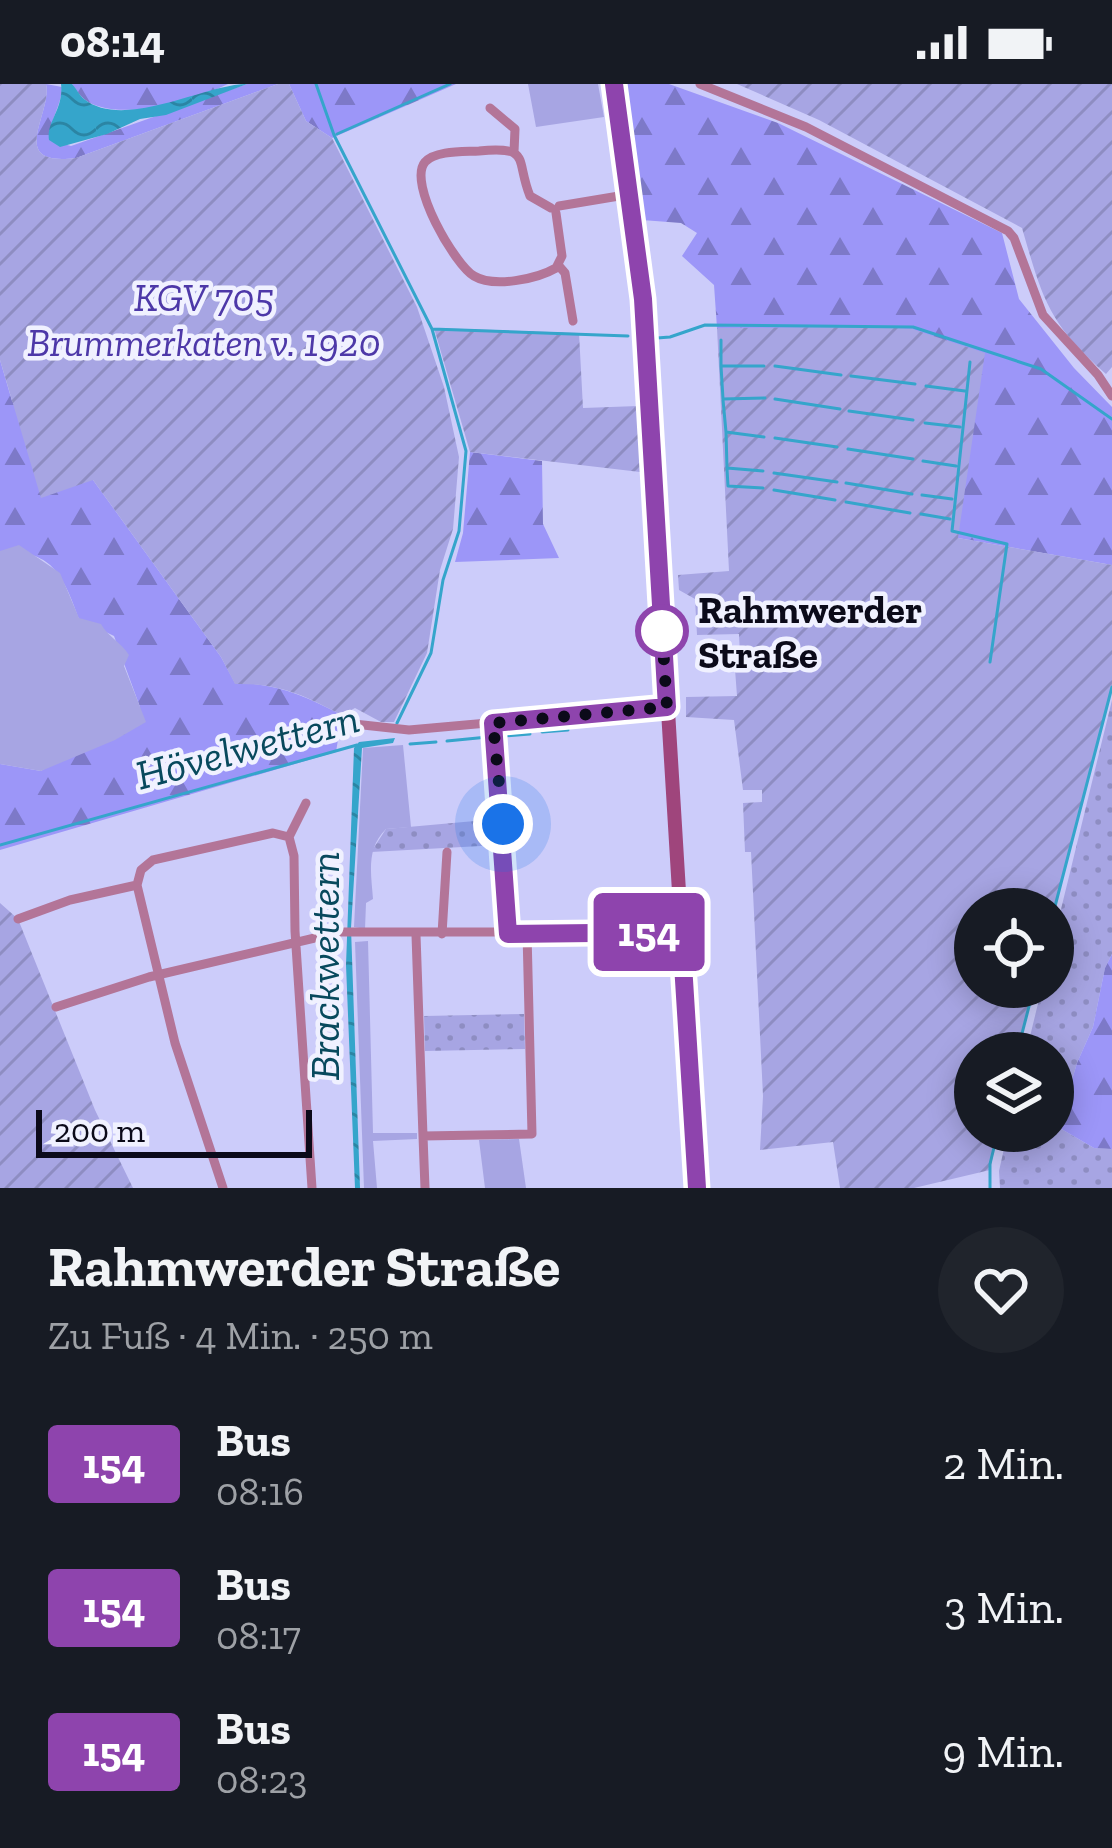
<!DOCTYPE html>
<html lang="de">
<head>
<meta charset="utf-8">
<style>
  body { margin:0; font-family:"Zilla Slab",serif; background:#20242c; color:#f1f3f6; height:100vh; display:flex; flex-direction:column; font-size:45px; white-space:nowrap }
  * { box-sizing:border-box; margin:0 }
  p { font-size:39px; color:#9ea1a6 }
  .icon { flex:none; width:66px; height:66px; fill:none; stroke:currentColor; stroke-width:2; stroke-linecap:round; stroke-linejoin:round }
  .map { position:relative; height:1104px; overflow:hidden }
  .side { display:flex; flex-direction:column; background:#171b24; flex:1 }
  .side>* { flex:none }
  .badge { padding:0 24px; border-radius:9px; font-size:42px; line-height:78px }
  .tools { position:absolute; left:954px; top:804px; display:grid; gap:24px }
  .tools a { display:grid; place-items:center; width:120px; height:120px; border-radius:50%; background:#171b24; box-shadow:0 6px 30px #0003; font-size:60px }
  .scale { position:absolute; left:36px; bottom:30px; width:276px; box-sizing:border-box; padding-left:12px; border:6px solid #0b0a19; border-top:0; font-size:33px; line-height:42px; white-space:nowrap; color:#0b0a19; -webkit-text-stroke:9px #f0f1ff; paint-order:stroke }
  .you { position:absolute; width:60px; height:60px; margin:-30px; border:9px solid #fff; border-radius:50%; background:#1a73e8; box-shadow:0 0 0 18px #1a73e833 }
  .map>.badge { position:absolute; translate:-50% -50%; box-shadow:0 0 0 6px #fff }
  .round { display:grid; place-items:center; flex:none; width:126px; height:126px; border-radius:63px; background:#20242c }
  .overview { display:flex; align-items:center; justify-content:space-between; height:204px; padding:0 48px }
  h1 { font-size:57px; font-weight:700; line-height:90px }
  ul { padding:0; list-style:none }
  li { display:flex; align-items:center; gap:36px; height:144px; padding:0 48px }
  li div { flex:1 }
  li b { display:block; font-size:45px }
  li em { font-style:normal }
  li .badge { min-width:132px; font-weight:700; text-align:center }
  .status { display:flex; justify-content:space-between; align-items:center; height:84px; padding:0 60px; background:#171b24; direction:ltr }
  .status svg { height:33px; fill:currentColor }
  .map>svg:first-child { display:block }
  .grass { fill:url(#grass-dots) }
  .forest { fill:url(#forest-firs) }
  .park { fill:#a7a5e3 }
  .garden { fill:url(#garden-furrows) }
  .water { fill:url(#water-waves) }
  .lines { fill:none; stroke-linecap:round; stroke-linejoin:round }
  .stream { stroke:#35a5cb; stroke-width:3 }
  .street { stroke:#b37598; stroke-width:9 }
  .secondary { stroke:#9f457c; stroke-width:14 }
  .line-casing { stroke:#fff; stroke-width:27 }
  .line { stroke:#8e44ad; stroke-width:18 }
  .walk { stroke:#0b0a19; stroke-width:12; stroke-dasharray:0 21.6 }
  .stop-dot { fill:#fff; stroke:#8e44ad; stroke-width:6 }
  .labels { text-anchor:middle; stroke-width:9; stroke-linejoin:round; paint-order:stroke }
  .park-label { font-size:39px; font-style:italic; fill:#4d38a8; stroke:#f0f1ff }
  .stop-label { font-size:39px; font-weight:bold; fill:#0b0a19; stroke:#f0f1ff; text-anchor:start }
  .water-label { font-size:42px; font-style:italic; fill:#08495d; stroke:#f0f1ff }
</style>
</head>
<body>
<div class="status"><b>08:14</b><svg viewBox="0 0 49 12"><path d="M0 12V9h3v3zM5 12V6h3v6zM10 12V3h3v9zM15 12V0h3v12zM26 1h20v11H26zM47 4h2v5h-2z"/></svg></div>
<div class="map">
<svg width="1112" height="1104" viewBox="0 0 1112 1104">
  <defs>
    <pattern id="grass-dots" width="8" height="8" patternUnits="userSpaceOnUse" patternTransform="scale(3)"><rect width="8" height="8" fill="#a7a5e3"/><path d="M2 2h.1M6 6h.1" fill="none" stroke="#8e8dc2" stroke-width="1.8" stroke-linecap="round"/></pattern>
    <pattern id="forest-firs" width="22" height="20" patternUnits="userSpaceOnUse" patternTransform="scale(3)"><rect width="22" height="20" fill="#9c96f8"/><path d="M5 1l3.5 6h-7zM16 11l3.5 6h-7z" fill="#7d79c8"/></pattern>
    <pattern id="garden-furrows" width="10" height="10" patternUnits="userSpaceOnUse" patternTransform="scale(3)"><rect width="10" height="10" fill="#a7a5e3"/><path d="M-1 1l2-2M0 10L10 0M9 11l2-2" fill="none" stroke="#8e8dc2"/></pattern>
    <pattern id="water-waves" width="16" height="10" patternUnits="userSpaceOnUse" patternTransform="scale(3)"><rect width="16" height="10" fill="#35a5cb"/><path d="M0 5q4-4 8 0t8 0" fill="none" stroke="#2b85a4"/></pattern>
  </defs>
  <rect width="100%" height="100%" fill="#ccccfa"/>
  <path class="grass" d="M 1112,616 L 1112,870 L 1105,884 L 1093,943 L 1077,979 L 1058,1043 L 1094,1064 L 1112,1065 L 1112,1104 L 1000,1104 L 999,1087 L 1008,1047 L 1053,1047 L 1053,969 L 1026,969 L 1042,903 L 1053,903 L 1053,858 Z
    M 497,735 L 499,761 L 371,768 L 386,745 Z
    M 524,930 L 525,965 L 425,967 L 424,932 Z"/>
  <path class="forest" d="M 46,0 L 62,3 C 62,22 47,40 50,56 L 71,62 L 247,0 L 278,0 L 76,74 C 5,83 53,29 46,0 Z
    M 72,0 L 228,0 C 196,16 116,40 84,15 C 79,11 76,5 72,0 Z
    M 289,0 L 456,0 L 332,54 L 306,37 Z
    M 625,0 L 669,0 L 778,39 L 1002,149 L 1019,215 L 1074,284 L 1112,323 L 1112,481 L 958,454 L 912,245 L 717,244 L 714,201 L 682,172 L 697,149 L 681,139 L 642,136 Z
    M 0,276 L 12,317 L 93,396 L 221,573 L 235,599 C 277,599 305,612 342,631 L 336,668 L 0,766 L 0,680 L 41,687 L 140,623 L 114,552 L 79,535 C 62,488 52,467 0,467 Z
    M 470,368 L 542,377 L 543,440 L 559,474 L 455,478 L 463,449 Z
    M 1112,870 L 1112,1065 L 1094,1064 L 1058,1043 L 1077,979 L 1093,943 L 1105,884 Z"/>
  <path class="park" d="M 528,0 L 598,0 L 604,33 L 536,43 Z
    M 19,461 L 60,489 L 79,534 L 101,540 C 108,553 121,558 129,571 L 124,582 L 146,638 L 115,656 L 41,687 L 0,680 L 0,467 Z
    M 403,661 L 411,743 L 386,745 C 366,765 371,788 373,815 L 366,819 L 365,845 L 354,843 L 363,664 Z
    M 368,857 L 373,1049 L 417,1049 L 417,1055 L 373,1057 L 377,1104 L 364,1104 L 355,858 Z
    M 519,1055 L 526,1104 L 485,1104 L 479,1056 Z"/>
  <path class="garden" d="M 0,0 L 46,0 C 53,29 5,83 76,74 L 278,0 L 289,0 L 306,37 L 332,54 L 417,223 L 444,303 L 459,373 L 453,445 L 440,486 L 427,569 L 394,638 L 381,638 L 355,624 L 342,631 C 303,611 280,599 235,600 L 221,573 L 93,396 L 41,414 L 0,276 Z
    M 737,0 L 1112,0 L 1112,283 L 1106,290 C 1048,239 1043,216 1022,144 L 819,36 Z
    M 880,243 L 912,245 L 985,269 L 958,454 L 1112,481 L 1112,603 L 1053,830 L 1053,825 L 975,825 L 975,903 L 1034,903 L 1017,969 L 975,969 L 975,1047 L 998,1047 L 990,1086 L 914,1104 L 840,1104 L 833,1058 L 760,1066 L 763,1012 L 751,768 L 745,768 L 743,719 L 762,718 L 762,706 L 743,706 L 734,636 L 686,633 L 686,613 L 737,612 L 734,572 L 740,571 L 739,550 L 697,551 L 695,515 L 679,506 L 678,491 L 729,487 L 717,244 Z
    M 434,244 L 579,249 L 583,324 L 638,322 L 640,388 L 470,368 Z
    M 0,819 L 18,835 L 95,1026 L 133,1104 L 0,1104 Z"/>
  <path class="water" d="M 61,0 L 72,0 C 77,5 79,11 84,15 C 124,47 205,0 247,0 L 166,31 L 140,35 L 107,50 L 60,63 L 49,56 C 46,38 64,25 61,0 Z
    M 395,654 L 393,659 L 362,664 L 351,844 L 360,1104 L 355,1104 L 346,881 L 354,664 L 359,658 Z"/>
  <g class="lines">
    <path class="stream" d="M 316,0 L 334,51 L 432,245 L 466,367 L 459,447 L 443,496 L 431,569 L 397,639
      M 337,50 L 450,0
      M 432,245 L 628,252
      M 657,254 L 670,253 L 705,241 L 913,243 L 1041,285 L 1112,335
      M 721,256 L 721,282 L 764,282
      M 970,278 L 952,447 L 1007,460 L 990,578
      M 721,282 L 723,315 L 765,314
      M 775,282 L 841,291
      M 851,292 L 915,300
      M 926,302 L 965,307
      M 775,315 L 840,325
      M 723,316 L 726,348 L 764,353
      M 849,327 L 913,336
      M 925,339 L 960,343
      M 726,348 L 727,384 L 763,387
      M 775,354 L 837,363
      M 848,365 L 913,375
      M 923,377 L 956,382
      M 727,385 L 728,402 L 763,404
      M 774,389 L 837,398
      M 846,399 L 912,410
      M 774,406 L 835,416
      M 922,411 L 952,415
      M 846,418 L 910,429
      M 921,430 L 950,435
      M 542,648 L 568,646
      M 504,652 L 530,650
      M 447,657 L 488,653
      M 410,660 L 436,658
      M 0,761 L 357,661
      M 1053,830 L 1112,603
      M 1017,969 L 1034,903
      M 990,1104 L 990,1080 L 998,1047"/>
    <path class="street" d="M 700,0 L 806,43 L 1008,147 L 1014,154 L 1043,231 L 1098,291 L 1112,312
      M 490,24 L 515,45 L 514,68
      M 559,122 L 631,110
      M 551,124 L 530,112 C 515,75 532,62 479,67 C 465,68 436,66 425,78 C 407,99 455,181 474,192 C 494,204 537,195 556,184 L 562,172 L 556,129
      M 559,182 L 565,189 L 573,237
      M 493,639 L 509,850
      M 354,640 L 409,646 L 667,623
      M 306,719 L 289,753 L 294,772 L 295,847 L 312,1104
      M 137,801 L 175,959 L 223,1104
      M 18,835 L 70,816 L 137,801 L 141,786 L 153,776 L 273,749 L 289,753
      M 442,850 L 447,768
      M 416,851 L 423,1052 L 532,1050 L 527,849
      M 56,923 L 149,893 L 340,848 L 681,848
      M 423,1052 L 425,1104"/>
    <path class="secondary" d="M 614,0 L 643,215 L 697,1104"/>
  </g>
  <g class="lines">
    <defs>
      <path id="line" d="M 614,0 L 643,215 L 667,623 L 493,639 L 508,850 L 681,848 L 697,1104"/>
    </defs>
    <use href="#line" class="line-casing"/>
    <use href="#line" class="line"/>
    <path class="walk" d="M 503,740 L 493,639 L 667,623 L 662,547"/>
  </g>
  <circle class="stop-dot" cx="662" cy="547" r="24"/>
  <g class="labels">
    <g class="park-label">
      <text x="204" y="227">KGV 705<tspan x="204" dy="45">Brummerkaten v. 1920</tspan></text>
    </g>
    <g class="stop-label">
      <text x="698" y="539">Rahmwerder<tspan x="698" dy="45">Straße</tspan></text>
    </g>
    <g class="water-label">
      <text transform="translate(247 662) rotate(-15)" y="15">Hövelwettern</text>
      <text transform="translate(324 882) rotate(-90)" y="15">Brackwettern</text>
    </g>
  </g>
</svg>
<div class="tools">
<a><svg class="icon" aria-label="locate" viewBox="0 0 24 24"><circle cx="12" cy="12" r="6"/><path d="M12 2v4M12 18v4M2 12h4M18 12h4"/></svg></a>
<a><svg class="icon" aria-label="layers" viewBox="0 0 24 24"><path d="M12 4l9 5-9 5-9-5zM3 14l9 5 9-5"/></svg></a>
</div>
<div class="scale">200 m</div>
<div class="you" style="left:503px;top:740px"></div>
<b class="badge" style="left:649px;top:848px;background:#8e44ad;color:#fff">154</b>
</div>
<section class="side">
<div class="overview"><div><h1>Rahmwerder Straße</h1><p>Zu Fuß · 4 Min. · 250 m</p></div><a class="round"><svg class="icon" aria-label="heart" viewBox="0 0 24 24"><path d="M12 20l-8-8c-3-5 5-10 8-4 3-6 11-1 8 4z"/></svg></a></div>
<ul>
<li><span class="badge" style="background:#8e44ad;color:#fff">154</span><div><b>Bus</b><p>08:16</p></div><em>2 Min.</em></li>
<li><span class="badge" style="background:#8e44ad;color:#fff">154</span><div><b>Bus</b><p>08:17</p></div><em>3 Min.</em></li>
<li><span class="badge" style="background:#8e44ad;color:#fff">154</span><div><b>Bus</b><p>08:23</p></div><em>9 Min.</em></li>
</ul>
</section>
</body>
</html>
